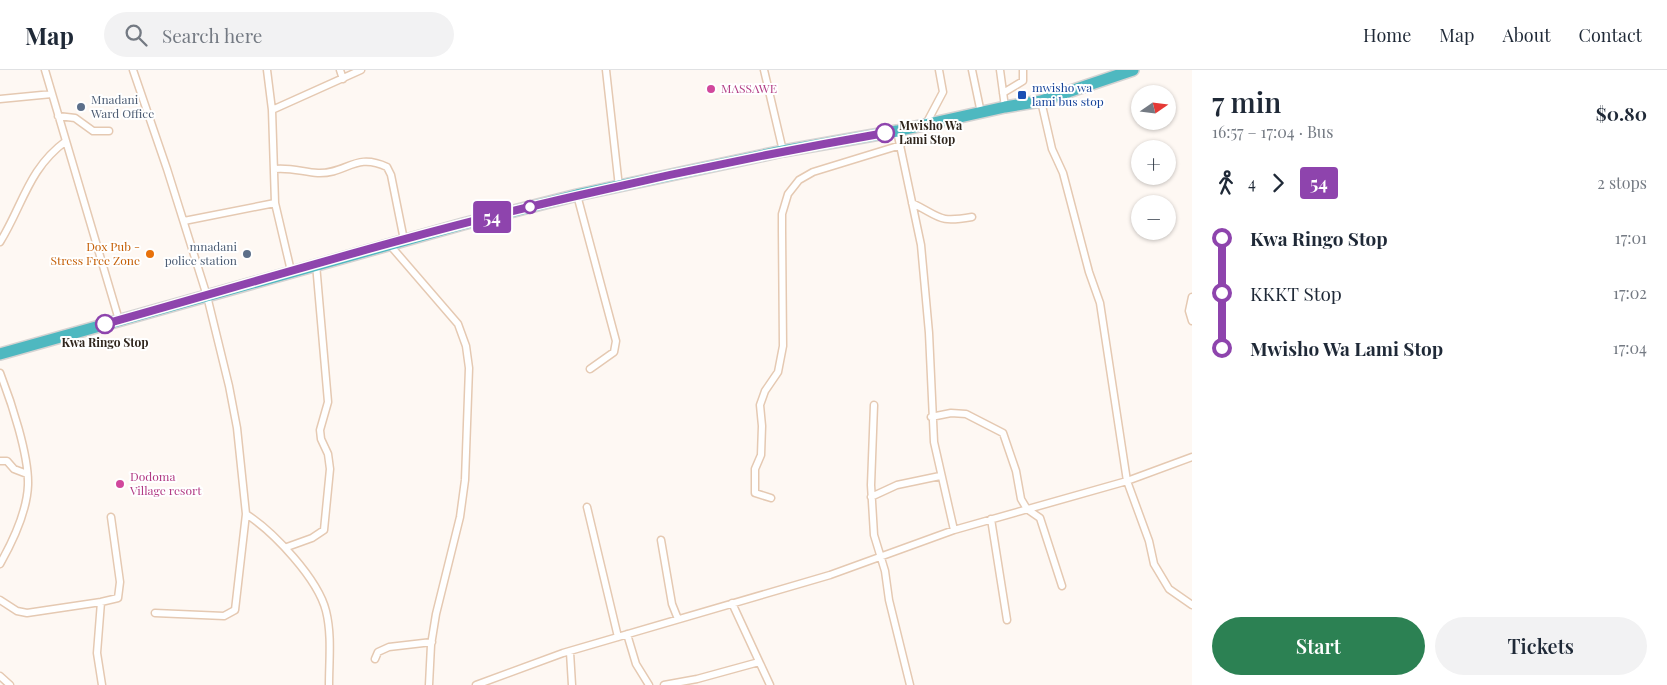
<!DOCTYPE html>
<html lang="en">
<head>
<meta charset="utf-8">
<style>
  body { margin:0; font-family:"Playfair Display",serif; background:#f2f2f3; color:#1f2937; height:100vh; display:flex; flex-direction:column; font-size:19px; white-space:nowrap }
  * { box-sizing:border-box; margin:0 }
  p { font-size:16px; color:#747a83 }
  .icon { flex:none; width:28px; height:28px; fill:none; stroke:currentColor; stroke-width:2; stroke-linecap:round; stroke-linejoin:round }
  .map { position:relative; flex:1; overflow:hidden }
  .drawer { display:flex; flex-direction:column; background:#fff; width:475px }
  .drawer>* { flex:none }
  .badge { padding:0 10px; border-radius:4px; font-size:18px; line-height:32px }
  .needle { width:32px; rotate:76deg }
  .controls { position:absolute; left:1131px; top:15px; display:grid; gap:10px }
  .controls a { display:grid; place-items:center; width:45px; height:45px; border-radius:50%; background:#fff; box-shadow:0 1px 4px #0004; font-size:25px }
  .map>.badge { position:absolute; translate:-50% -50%; box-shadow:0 0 0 2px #fff }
  .legs { display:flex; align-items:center; gap:8px; height:55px; padding:0 20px; font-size:16px }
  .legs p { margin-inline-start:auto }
  .headline { display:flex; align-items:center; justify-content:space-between; height:85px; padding:0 20px }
  h1 { font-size:28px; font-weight:600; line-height:38px }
  .action { display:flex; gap:10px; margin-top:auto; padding:10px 20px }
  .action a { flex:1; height:58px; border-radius:30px; background:#2c8153; color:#fff; font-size:20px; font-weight:600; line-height:58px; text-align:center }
  .action a+a { background:#f2f2f3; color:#1f2937 }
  ul { padding:0 20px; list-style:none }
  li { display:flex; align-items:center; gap:18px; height:55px; font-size:19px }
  li i { display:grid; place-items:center; width:8px; height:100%; margin:0 6px; background:currentColor }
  li i::after { content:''; width:12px; height:12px; margin:-6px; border:4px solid; border-radius:50%; background:#fff }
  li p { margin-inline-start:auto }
  li:first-child i { background:linear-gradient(#0000 50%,currentColor 0) }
  li:last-child i { background:linear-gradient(currentColor 50%,#0000 0) }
  header { display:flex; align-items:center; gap:30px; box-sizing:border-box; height:70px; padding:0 25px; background:#fff; border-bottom:1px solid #e0e1e3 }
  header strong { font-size:24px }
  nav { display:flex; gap:28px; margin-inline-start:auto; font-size:18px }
  .search { width:350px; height:45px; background:#f2f2f3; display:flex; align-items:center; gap:12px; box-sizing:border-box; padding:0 18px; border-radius:28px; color:#747a83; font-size:19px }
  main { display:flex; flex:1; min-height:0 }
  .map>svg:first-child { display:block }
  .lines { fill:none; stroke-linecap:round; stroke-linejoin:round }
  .minor-casing { stroke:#e5c9b2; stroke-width:9 }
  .trunk-casing { stroke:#d5d3d2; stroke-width:14 }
  .minor { stroke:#fff; stroke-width:6 }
  .trunk { stroke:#4eb8c0; stroke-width:11 }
  .line-1-casing { stroke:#fff; stroke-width:11 }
  .line-1 { stroke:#8e44ad; stroke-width:8 }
  .hotel-dot { fill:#d1479c; stroke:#fff; stroke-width:2 }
  .transit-dot { fill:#1a4fb4; stroke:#fff; stroke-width:2 }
  .service-dot { fill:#5c6f8a; stroke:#fff; stroke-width:2 }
  .stop-1-dot { fill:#fff; stroke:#8e44ad; stroke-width:2.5 }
  .food-dot { fill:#e8710a; stroke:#fff; stroke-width:2 }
  .labels { text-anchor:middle; stroke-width:4; stroke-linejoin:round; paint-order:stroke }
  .transit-label { font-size:12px; fill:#164399; stroke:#fff; text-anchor:start }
  .hotel-label { font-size:12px; fill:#b23c85; stroke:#fff; text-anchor:start }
  .service-label { font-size:12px; fill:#4e5e75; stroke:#fff; text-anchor:start }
  .stop-label { font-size:12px; font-weight:bold; fill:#2f251c; stroke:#fff; text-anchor:start }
  .food-label { font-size:12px; fill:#c56008; stroke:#fff; text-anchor:end }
</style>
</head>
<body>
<header>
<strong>Map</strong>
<div class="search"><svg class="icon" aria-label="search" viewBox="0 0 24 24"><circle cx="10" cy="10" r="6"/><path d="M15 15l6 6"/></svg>Search here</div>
<nav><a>Home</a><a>Map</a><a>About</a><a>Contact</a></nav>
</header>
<main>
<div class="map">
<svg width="1192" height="615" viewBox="0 0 1192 615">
  <rect width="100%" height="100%" fill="#fef8f3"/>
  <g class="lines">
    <defs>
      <path id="minor" d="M 45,0 L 119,250
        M 133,0 L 167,99 L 207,226 L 229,316 L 237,358 L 246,444 L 235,540 L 224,546 L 155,543
        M 267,0 L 272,40 L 275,133 L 291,201
        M 340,0 L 343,9
        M 606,0 L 619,117
        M 764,0 L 783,81
        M 972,0 L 981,43
        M 1000,0 L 1005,37
        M 1003,23 L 1023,11 L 1023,0
        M 0,29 L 52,24
        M 1041,31 L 1052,79 L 1063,103 L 1089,202 L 1100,233 L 1127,411 L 1149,471 L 1154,494 L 1169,519 L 1192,535
        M 272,40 L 361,0
        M 58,46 L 75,48 L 93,61 L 109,61
        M 926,54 L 943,22 L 939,0
        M 897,61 L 921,175 L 929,263 L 934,372 L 954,460
        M 274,99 C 290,97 303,102 318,103 C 347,104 355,82 387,97 L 391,105 L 404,170
        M 577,125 L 616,271 L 614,282 L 590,299
        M 912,133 C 941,147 937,153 972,147
        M 184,151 L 275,133
        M 0,172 C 23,135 28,99 66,71
        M 389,174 L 458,254 L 466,276 L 469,298 L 465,410 L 460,447 L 436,544 L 431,575 L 429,615
        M 1192,227 L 1189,241 L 1192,251
        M 0,303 C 11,331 29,385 28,415 C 27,442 13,471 0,494
        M 874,335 L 871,415 L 874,465 L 885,501 L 889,530 L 910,615
        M 931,347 L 951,343 L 966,344 L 1003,363 L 1016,401 L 1021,429 L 1027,439 L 1040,448 L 1062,516
        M 0,391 L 7,391 L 14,399 L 27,404
        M 871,427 L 897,415 L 940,406
        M 771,428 L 755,423 L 755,399 L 761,385 L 762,356 L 760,335 L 765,321 L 778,302 L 783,276 L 782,160 L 782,144 L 788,124 L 799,110 L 813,102 L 901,75
        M 587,437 L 618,567
        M 246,444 C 274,462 318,509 326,541 C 332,565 329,591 329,615
        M 991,449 L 1007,550
        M 661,470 L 672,534 L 678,549
        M 287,477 L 312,468 L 324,460 L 330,399 L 328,384 L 321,369 L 320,360 L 328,332 L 316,194
        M 0,530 L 17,541 L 27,543 L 101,532 L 118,528 L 120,512 L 111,447
        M 101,532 L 97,583 L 102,615
        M 732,533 L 770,615
        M 627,564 L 636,594 L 649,615
        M 570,582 L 572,615
        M 375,589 L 378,582 L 389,577 L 432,572
        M 0,606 L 10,615
        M 476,615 L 563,583 L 830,505 L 954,460 L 1127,411 L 1192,387
        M 664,615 L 697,609 L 759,592"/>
      <path id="trunk" d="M 0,284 L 463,154 L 577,125 L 783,81 L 897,61 L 1005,37 L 1041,31 L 1133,0"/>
    </defs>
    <use href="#minor" class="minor-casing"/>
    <use href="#trunk" class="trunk-casing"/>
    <use href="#minor" class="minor"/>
    <use href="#trunk" class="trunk"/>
  </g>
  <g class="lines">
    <defs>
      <path id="line-1" d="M 105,254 C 262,210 418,162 576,126 C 679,102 782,81 885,63"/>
    </defs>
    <use href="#line-1" class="line-1-casing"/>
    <use href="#line-1" class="line-1"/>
  </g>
  <g class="hotel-dot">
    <circle cx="711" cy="19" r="5"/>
    <circle cx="120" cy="414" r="5"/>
  </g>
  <rect class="transit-dot" x="1017" y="20" width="10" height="10" rx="2.5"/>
  <g class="service-dot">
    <circle cx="81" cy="37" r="5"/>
    <circle cx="247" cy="184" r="5"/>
  </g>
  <g class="stop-1-dot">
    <circle cx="885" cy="63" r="9"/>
    <circle cx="530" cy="137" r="6"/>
    <circle cx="105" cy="254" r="9"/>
  </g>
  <circle class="food-dot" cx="150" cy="184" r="5"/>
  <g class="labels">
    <g class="transit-label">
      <text x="1032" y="22">mwisho wa<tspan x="1032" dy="14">lami bus stop</tspan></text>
    </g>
    <g class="hotel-label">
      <text x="721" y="23">MASSAWE</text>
      <text x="130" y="411">Dodoma<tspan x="130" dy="14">Village resort</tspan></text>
    </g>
    <g class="service-label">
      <text x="91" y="34">Mnadani<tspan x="91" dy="14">Ward Office</tspan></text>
      <text x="237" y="181" text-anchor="end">mnadani<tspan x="237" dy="14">police station</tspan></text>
    </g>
    <g class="stop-label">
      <text x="899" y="60">Mwisho Wa<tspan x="899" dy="14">Lami Stop</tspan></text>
      <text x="105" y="277" text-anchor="middle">Kwa Ringo Stop</text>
    </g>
    <g class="food-label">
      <text x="140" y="181">Dox Pub -<tspan x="140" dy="14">Stress Free Zone</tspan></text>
    </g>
  </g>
</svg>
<div class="controls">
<a><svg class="needle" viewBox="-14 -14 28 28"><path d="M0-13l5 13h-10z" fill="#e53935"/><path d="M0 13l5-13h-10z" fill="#747a83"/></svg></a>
<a>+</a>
<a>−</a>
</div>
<b class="badge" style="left:492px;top:147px;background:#8e44ad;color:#fff">54</b>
</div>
<section class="drawer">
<div class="headline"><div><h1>7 min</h1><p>16:57 – 17:04 · Bus</p></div><b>$0.80</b></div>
<div class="legs"><svg class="icon" aria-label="walk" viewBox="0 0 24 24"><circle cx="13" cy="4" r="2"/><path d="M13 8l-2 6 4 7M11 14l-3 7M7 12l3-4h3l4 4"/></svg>4<svg class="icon" aria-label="forward" viewBox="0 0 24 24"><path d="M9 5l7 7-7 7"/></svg><b class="badge" style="background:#8e44ad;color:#fff">54</b><p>2 stops</p></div>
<ul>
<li><i style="color:#8e44ad"></i><b>Kwa Ringo Stop</b><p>17:01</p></li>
<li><i style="color:#8e44ad"></i><span>KKKT Stop</span><p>17:02</p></li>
<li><i style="color:#8e44ad"></i><b>Mwisho Wa Lami Stop</b><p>17:04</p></li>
</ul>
<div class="action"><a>Start</a><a>Tickets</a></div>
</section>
</main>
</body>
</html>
